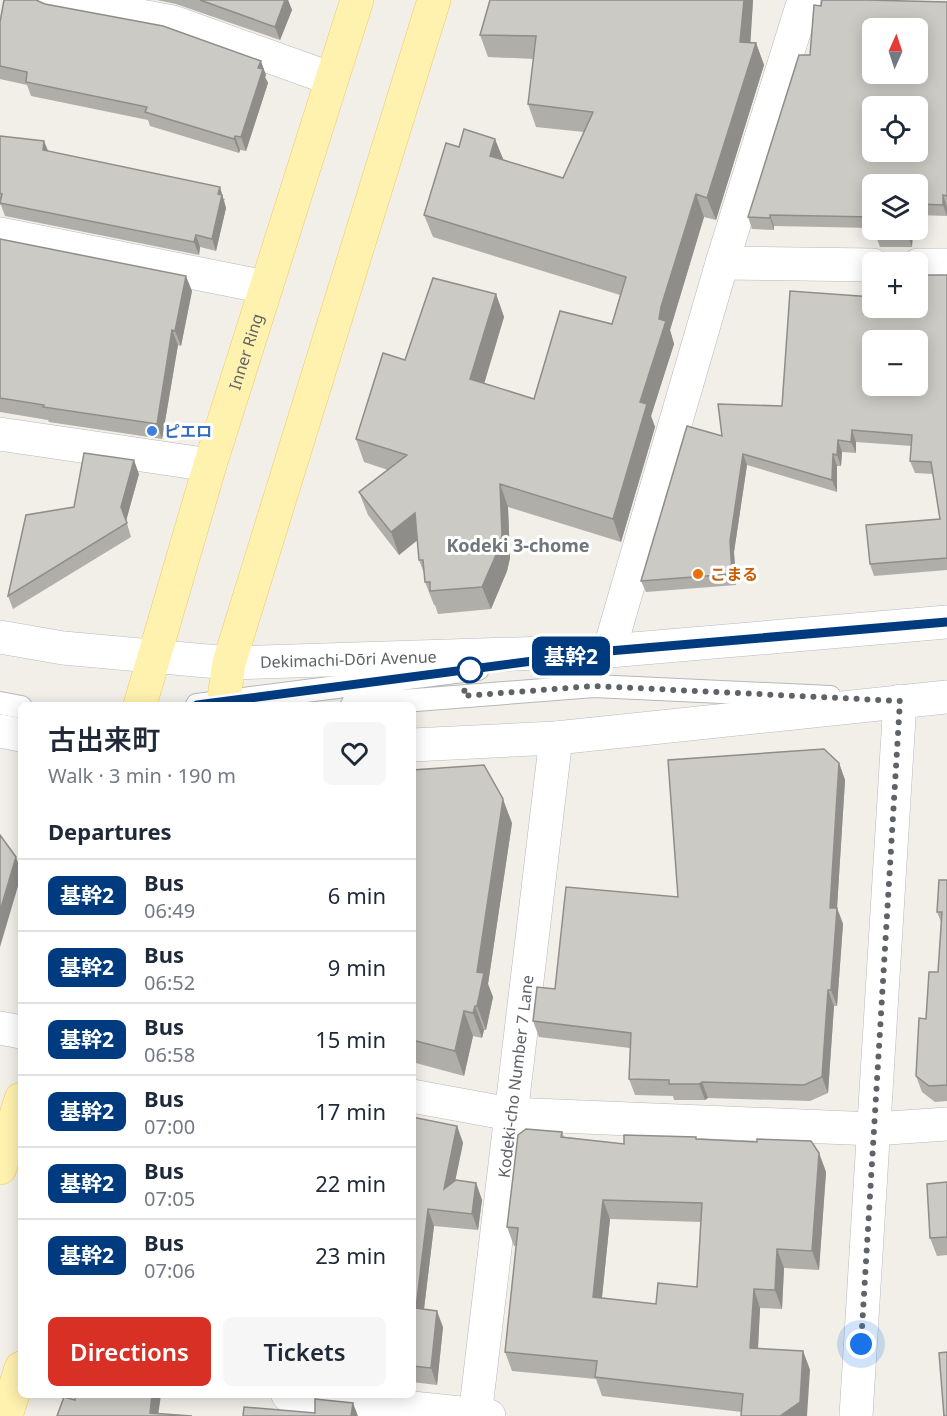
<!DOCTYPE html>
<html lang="en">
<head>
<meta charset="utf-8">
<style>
  body { margin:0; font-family:"Noto Sans","Noto Sans JP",sans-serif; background:#f6f6f7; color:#1f2937; height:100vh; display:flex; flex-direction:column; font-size:22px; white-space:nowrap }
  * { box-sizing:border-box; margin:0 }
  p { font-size:20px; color:#747a83 }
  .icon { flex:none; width:33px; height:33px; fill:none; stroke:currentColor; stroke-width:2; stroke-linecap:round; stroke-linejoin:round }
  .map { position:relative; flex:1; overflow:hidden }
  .panel { position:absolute; left:18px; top:702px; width:398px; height:696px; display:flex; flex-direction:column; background:#fff; border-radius:9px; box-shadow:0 3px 15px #0003 }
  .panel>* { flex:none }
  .badge { padding:0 12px; border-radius:9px; font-size:21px; line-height:39px }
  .needle { width:39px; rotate:3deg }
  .tools { position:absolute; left:862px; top:18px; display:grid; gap:12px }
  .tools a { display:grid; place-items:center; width:66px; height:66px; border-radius:9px; background:#fff; box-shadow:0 3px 15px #0003; font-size:30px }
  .you { position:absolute; width:30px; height:30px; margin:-15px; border:4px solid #fff; border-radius:50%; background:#1a73e8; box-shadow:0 0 0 9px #1a73e833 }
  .map>.badge { position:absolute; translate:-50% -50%; box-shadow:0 0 0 3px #fff }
  h2 { padding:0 30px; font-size:22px; line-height:54px }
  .round { display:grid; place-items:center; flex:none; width:63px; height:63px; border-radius:9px; background:#f6f6f7 }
  .summary { display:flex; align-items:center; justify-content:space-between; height:102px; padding:0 30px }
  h1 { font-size:28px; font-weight:600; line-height:45px }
  .primary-button { display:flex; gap:12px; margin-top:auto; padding:12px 30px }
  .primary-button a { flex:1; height:69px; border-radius:9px; background:#d93025; color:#fff; font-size:24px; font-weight:600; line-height:69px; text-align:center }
  .primary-button a+a { background:#f6f6f7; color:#1f2937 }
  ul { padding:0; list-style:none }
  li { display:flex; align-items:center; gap:18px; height:72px; padding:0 30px; border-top:2px solid #e0e1e3 }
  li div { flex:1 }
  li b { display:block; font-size:22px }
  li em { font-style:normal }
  li .badge { min-width:66px; font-weight:700; text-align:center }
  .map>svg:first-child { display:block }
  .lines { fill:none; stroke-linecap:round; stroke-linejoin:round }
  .lane-casing { stroke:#b5b8bc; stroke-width:24 }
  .street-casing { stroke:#b5b8bc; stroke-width:34 }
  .secondary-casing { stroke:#b6babf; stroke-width:34 }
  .primary-casing { stroke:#f2c960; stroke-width:34 }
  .lane { stroke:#fff; stroke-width:22 }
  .street { stroke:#fff; stroke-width:33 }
  .secondary { stroke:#fff; stroke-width:33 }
  .primary { stroke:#fff2af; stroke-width:33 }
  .wall { fill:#afaea9; fill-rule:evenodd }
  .shaded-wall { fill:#8f8d8a }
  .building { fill:#cccac5; stroke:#8f8d8a; stroke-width:1.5; fill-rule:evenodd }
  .line-casing { stroke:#fff; stroke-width:14 }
  .line { stroke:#003b80; stroke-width:9 }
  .walk { stroke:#5f6368; stroke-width:6; stroke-dasharray:0 10.8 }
  .shop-dot { fill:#3f7fe0; stroke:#fff; stroke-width:2 }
  .food-dot { fill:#e8710a; stroke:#fff; stroke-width:2 }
  .stop-dot { fill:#fff; stroke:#003b80; stroke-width:3 }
  .labels { text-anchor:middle; stroke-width:6; stroke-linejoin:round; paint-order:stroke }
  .street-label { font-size:16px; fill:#5f6368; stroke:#fff }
  .shop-label { font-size:16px; font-weight:bold; fill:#366cbe; stroke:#fff; text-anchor:start }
  .food-label { font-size:16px; font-weight:bold; fill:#c56008; stroke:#fff; text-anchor:start }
  .neighbourhood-label { font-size:18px; font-weight:bold; fill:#70757a; stroke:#fff }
</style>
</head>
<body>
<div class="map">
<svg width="947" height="1416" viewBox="0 0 947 1416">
  <rect width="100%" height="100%" fill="#f1efe8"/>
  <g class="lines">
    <defs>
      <path id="lane" d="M 0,703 L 21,707
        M 197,705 L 478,669
        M 352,705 L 594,686 L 830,697"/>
      <g id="street">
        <path d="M 54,0 L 173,22 L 332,79"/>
        <path d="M 0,234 L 265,287"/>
        <path d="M 722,263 L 873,265"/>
        <path d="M 918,265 L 947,265"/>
        <path d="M 0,434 L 210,465"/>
        <path d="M 609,651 L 722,263 L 804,0"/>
        <path d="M 0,1028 L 21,1032"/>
        <path d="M 412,1096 L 510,1114 L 874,1129 L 947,1124"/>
        <path d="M 288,1395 L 489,1416"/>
        <path id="s1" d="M 475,1416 L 556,738"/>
      </g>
      <g id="secondary">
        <path id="s2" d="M 0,637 L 63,648 L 229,663 L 609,651 L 947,622"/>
        <path d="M 0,731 L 21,735"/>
        <path d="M 412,745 L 556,738 L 947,697"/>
        <path d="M 856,1416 L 900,701"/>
      </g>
      <g id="primary">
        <path id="s3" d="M 140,705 L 210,465 L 357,0"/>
        <path d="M 223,705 L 229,663 L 434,0"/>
        <path d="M 0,1168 L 21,1099"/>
        <path d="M 6,1416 L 21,1368"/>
      </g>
    </defs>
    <use href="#lane" class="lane-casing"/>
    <use href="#street" class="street-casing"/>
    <use href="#secondary" class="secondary-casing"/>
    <use href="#primary" class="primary-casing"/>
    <use href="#lane" class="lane"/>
    <use href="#street" class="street"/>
    <use href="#secondary" class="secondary"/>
    <use href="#primary" class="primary"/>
  </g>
  <path class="wall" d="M 157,0 L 288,0 L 292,10 L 280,40 L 176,4 Z
    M 490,0 L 753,0 L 750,42 L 756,43 L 764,65 L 716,220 L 704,217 L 670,330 L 674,344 L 651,416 L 655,427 L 621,542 L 508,507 L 510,558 L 507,571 L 491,609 L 438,614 L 435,605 L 434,605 L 425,582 L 425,576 L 419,560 L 417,540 L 399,555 L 368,515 L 359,492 L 388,470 L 364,462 L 356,439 L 405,360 L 496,294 L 504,317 L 484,383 L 534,399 L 612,324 L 620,295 L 433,237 L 424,215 L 503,160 L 563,178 L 584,132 L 536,127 L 528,104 L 534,59 L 488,57 L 480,35 Z
    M 867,0 L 947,2 L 947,216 L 918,215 L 918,184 L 873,184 L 873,228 L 774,226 L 774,230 L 752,229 L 748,217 L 810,55 L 821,6 Z
    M 45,4 L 266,75 L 265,77 L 268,83 L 246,151 L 240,150 L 239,153 L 150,126 L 148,120 L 31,96 L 27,85 L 0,79 L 0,22 Z
    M 0,136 L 48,152 L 225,199 L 224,201 L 226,208 L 216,251 L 200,247 L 199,255 L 5,216 L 1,205 L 0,205 Z
    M 913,230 L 912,247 L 880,247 L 876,236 Z
    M 0,239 L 192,291 L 181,346 L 178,345 L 162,439 L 49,422 L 48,420 L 0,412 Z
    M 947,275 L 947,570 L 874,576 L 870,564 L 940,519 L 933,474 L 915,473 L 910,461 L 912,446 L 856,442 L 856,453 L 842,452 L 841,466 L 837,466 L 837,492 L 747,465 L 734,552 L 736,585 L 646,592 L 641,581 L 722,436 L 782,406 L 873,308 Z
    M 139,474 L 126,521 L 131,537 L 13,609 L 8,596 L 74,507 Z
    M 839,763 L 845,780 L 837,908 L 843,924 L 837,1006 L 834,1006 L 828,1093 L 810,1101 L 708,1098 L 705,1100 L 674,1100 L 673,1096 L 635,1095 L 629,1079 L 630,1048 L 539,1037 L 533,1021 L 555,989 L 678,897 Z
    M 412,770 L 512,823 L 488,984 L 493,997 L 486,1030 L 484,1030 L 482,1038 L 473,1036 L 464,1076 L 412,1062 Z
    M 947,880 L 947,1101 L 935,1102 L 922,1092 L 916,1076 L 926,1019 L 938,972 L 941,922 L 937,912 Z
    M 412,1117 L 457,1126 L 463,1143 L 455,1181 L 476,1183 L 482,1200 L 478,1230 L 434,1226 L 424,1309 L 443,1327 L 437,1385 L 412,1382 Z
    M 562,1132 L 564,1137 L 624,1144 L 696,1139 L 819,1153 L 826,1172 L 819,1270 L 784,1268 L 782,1309 L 760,1308 L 758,1349 L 803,1351 L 810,1370 L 742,1412 L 602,1396 L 596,1379 L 512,1371 L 505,1352 L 516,1246 L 514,1246 L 507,1227 ZM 610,1219 L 701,1222 L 697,1287 L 656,1304 L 602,1298 Z
    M 947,1182 L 947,1255 L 937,1256 L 930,1238 Z"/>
  <path class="shaded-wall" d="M 285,0 L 288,0 L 292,10 L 280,40 L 275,27 Z
    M 744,0 L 753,0 L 753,1 L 749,65 L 740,42 Z
    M 756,43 L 764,65 L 716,220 L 707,198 Z
    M 261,61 L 266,75 L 265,77 L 268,83 L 246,151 L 241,137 L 258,68 Z
    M 235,136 L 240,150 L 239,153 L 234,139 Z
    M 495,139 L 504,161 L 490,156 Z
    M 44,141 L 49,153 L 43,150 Z
    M 220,187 L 226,208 L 216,251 L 212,239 L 218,194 Z
    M 696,194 L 704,217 L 670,330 L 674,344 L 651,416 L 655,427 L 621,542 L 613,519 L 661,307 Z
    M 943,195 L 947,207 L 947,216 L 943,205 Z
    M 770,215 L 774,226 L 774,230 L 770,218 Z
    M 908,230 L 913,230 L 912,247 L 908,236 Z
    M 196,235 L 200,247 L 199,255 L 194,242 Z
    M 186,276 L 192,291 L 181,346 L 175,331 Z
    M 496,294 L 504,317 L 479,401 L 470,379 Z
    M 172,330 L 178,345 L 162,439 L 157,424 Z
    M 852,430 L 856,442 L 856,453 L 851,442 Z
    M 838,440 L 842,452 L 841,466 L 837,455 Z
    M 743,454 L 747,465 L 734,552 L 736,585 L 732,574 L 730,541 Z
    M 833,454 L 837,466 L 837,492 L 832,480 Z
    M 134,460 L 139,474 L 126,521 L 131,537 L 121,507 Z
    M 500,484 L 508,507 L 510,558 L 507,571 L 491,609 L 482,587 Z
    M 415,513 L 424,535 L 399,555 L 391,532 Z
    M 839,763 L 845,780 L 837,908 L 843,924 L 837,1006 L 831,990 L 830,908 Z
    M 503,799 L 512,823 L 488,984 L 493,997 L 486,1030 L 477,1006 L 477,972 Z
    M 16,857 L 21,871 L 21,876 L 0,947 L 0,911 Z
    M 828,990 L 834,1006 L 828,1093 L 822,1077 Z
    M 475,1006 L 484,1030 L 482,1038 L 473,1013 Z
    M 464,1011 L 473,1036 L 464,1076 L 455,1051 Z
    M 702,1082 L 708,1098 L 705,1100 L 699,1084 Z
    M 457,1126 L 463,1143 L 450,1206 L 444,1189 Z
    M 819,1153 L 826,1172 L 819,1270 L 812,1251 Z
    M 476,1183 L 482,1200 L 478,1230 L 472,1214 Z
    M 603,1200 L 610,1219 L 600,1316 L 593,1297 Z
    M 428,1209 L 434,1226 L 422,1325 L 416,1308 Z
    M 777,1249 L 784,1268 L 782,1309 L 775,1290 Z
    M 754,1289 L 760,1308 L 757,1367 L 750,1348 Z
    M 437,1311 L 443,1327 L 437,1385 L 431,1368 Z
    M 803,1351 L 810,1370 L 807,1416 L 780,1416 Z
    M 152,1395 L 161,1395 L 158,1416 L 150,1413 Z
    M 353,1403 L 358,1416 L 351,1416 Z"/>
  <path class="building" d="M 4,0 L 36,0 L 45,4 L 163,26 L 261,61 L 258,68 L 263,69 L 241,137 L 235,136 L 234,139 L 145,112 L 147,107 L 26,82 L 27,72 L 0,66 L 0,22 Z
    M 200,0 L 285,0 L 275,27 Z
    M 490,0 L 744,0 L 740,42 L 756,43 L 707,198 L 696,194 L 661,307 L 659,319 L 666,321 L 640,402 L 647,404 L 613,519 L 500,484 L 502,535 L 499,548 L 482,587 L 430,591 L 430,582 L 425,582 L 423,560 L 419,560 L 415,513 L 391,532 L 359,492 L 407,455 L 356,439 L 383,353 L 405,360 L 433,278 L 496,294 L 470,379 L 534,399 L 560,311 L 612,324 L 626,277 L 424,215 L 446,143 L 459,147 L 464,129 L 495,139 L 490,156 L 563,178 L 593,112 L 528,104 L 536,36 L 480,35 Z
    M 822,0 L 867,0 L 947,2 L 947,196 L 943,195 L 943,205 L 918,204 L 918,184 L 873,184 L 873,217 L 770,215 L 770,218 L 748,217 L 799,55 L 810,55 L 814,5 L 821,6 ZM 873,28 L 918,28 L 918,74 L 873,74 ZM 873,106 L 918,106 L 918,152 L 873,152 Z
    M 0,136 L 44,141 L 43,150 L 220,187 L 218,194 L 222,195 L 212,239 L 196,235 L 194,242 L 0,203 L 2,194 L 0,193 Z
    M 876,230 L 908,230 L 908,236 L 876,236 Z
    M 0,239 L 186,276 L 175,331 L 172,330 L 157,424 L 43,407 L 44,405 L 0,398 Z
    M 918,275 L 947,275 L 947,558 L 870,564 L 866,525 L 940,519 L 931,462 L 910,461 L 912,435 L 852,430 L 851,442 L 838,440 L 837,455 L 833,454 L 832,480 L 743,454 L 730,541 L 732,574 L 641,581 L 687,426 L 722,436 L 718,404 L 782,406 L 790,291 L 873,297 L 873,308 L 918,308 ZM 873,340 L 918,340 L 918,386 L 873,386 Z
    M 84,453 L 134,460 L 121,507 L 127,523 L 8,596 L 26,515 L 74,507 Z
    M 824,749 L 839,763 L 830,908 L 837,908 L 831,990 L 828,990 L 822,1077 L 804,1085 L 702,1082 L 699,1084 L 669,1084 L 669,1080 L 629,1079 L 631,1033 L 533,1021 L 537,987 L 555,989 L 566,887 L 678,897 L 668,760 Z
    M 484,765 L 503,799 L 477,972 L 484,973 L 477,1006 L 475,1006 L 473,1013 L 464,1011 L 455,1051 L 412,1040 L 412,770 Z
    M 0,835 L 16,857 L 0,911 Z
    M 939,880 L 947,880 L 947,1085 L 929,1086 L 916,1076 L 919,1018 L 926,1019 L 929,972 L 938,972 L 942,912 L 937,912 Z
    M 412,1117 L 457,1126 L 444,1189 L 456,1180 L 476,1183 L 472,1214 L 428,1209 L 416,1308 L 437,1311 L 431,1368 L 412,1366 Z
    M 526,1129 L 562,1132 L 561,1137 L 624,1144 L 624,1135 L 696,1137 L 696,1139 L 757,1142 L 757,1139 L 811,1141 L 819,1153 L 812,1251 L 777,1249 L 775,1290 L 754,1289 L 750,1348 L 803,1351 L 800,1402 L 780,1416 L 741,1416 L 743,1394 L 595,1377 L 597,1361 L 505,1352 L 518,1228 L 507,1227 L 518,1135 ZM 603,1200 L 702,1203 L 697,1287 L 658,1283 L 656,1304 L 593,1297 Z
    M 947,1182 L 947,1237 L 930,1238 L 927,1184 Z
    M 947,1352 L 947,1416 L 944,1416 L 939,1353 Z
    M 75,1395 L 152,1395 L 150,1413 L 192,1416 L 57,1416 L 64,1397 L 75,1400 Z
    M 315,1399 L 353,1403 L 351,1416 L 243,1416 L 244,1407 L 315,1413 Z"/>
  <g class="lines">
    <defs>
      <path id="line" d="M 197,705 L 609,651 L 947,622"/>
    </defs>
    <use href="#line" class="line-casing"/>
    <use href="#line" class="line"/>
    <path class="walk" d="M 470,670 L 463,696 L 594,686 L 900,701 L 861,1344"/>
  </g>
  <circle class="shop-dot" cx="152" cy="431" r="6"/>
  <circle class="food-dot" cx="698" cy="574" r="6"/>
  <circle class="stop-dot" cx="470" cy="670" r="12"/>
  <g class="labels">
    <g class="street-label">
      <text dy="6" stroke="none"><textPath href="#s3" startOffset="369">Inner Ring</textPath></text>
      <text dy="6" stroke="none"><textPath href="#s2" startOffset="350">Dekimachi-Dōri Avenue</textPath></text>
      <text dy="6" stroke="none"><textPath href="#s1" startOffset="342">Kodeki-cho Number 7 Lane</textPath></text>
    </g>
    <g class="shop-label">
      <text x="164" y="437">ピエロ</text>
    </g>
    <g class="food-label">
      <text x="710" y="580">こまる</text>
    </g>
    <g class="neighbourhood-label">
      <text x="518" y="552">Kodeki 3-chome</text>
    </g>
  </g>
</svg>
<div class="tools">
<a><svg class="needle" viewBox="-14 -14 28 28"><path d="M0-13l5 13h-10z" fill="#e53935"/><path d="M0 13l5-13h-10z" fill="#747a83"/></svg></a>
<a><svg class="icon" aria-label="locate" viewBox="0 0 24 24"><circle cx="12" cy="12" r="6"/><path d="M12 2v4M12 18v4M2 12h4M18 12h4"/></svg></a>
<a><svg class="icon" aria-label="layers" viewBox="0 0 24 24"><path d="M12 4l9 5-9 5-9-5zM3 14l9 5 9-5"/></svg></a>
<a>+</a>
<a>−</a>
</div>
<div class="you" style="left:861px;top:1344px"></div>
<b class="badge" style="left:571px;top:656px;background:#003b80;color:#fff">基幹2</b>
<section class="panel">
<div class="summary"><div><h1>古出来町</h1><p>Walk · 3 min · 190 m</p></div><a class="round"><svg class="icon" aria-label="heart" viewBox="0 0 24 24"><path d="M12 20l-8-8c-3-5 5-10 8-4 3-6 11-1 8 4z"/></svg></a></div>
<h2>Departures</h2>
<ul>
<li><span class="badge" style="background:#003b80;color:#fff">基幹2</span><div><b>Bus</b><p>06:49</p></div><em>6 min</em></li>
<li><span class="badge" style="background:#003b80;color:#fff">基幹2</span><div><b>Bus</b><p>06:52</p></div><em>9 min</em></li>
<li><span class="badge" style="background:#003b80;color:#fff">基幹2</span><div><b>Bus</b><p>06:58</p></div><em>15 min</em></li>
<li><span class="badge" style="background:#003b80;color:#fff">基幹2</span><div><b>Bus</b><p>07:00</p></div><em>17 min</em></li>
<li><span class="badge" style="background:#003b80;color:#fff">基幹2</span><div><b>Bus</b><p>07:05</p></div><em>22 min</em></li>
<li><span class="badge" style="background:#003b80;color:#fff">基幹2</span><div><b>Bus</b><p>07:06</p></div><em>23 min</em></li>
</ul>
<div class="primary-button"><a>Directions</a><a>Tickets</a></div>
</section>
</div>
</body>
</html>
